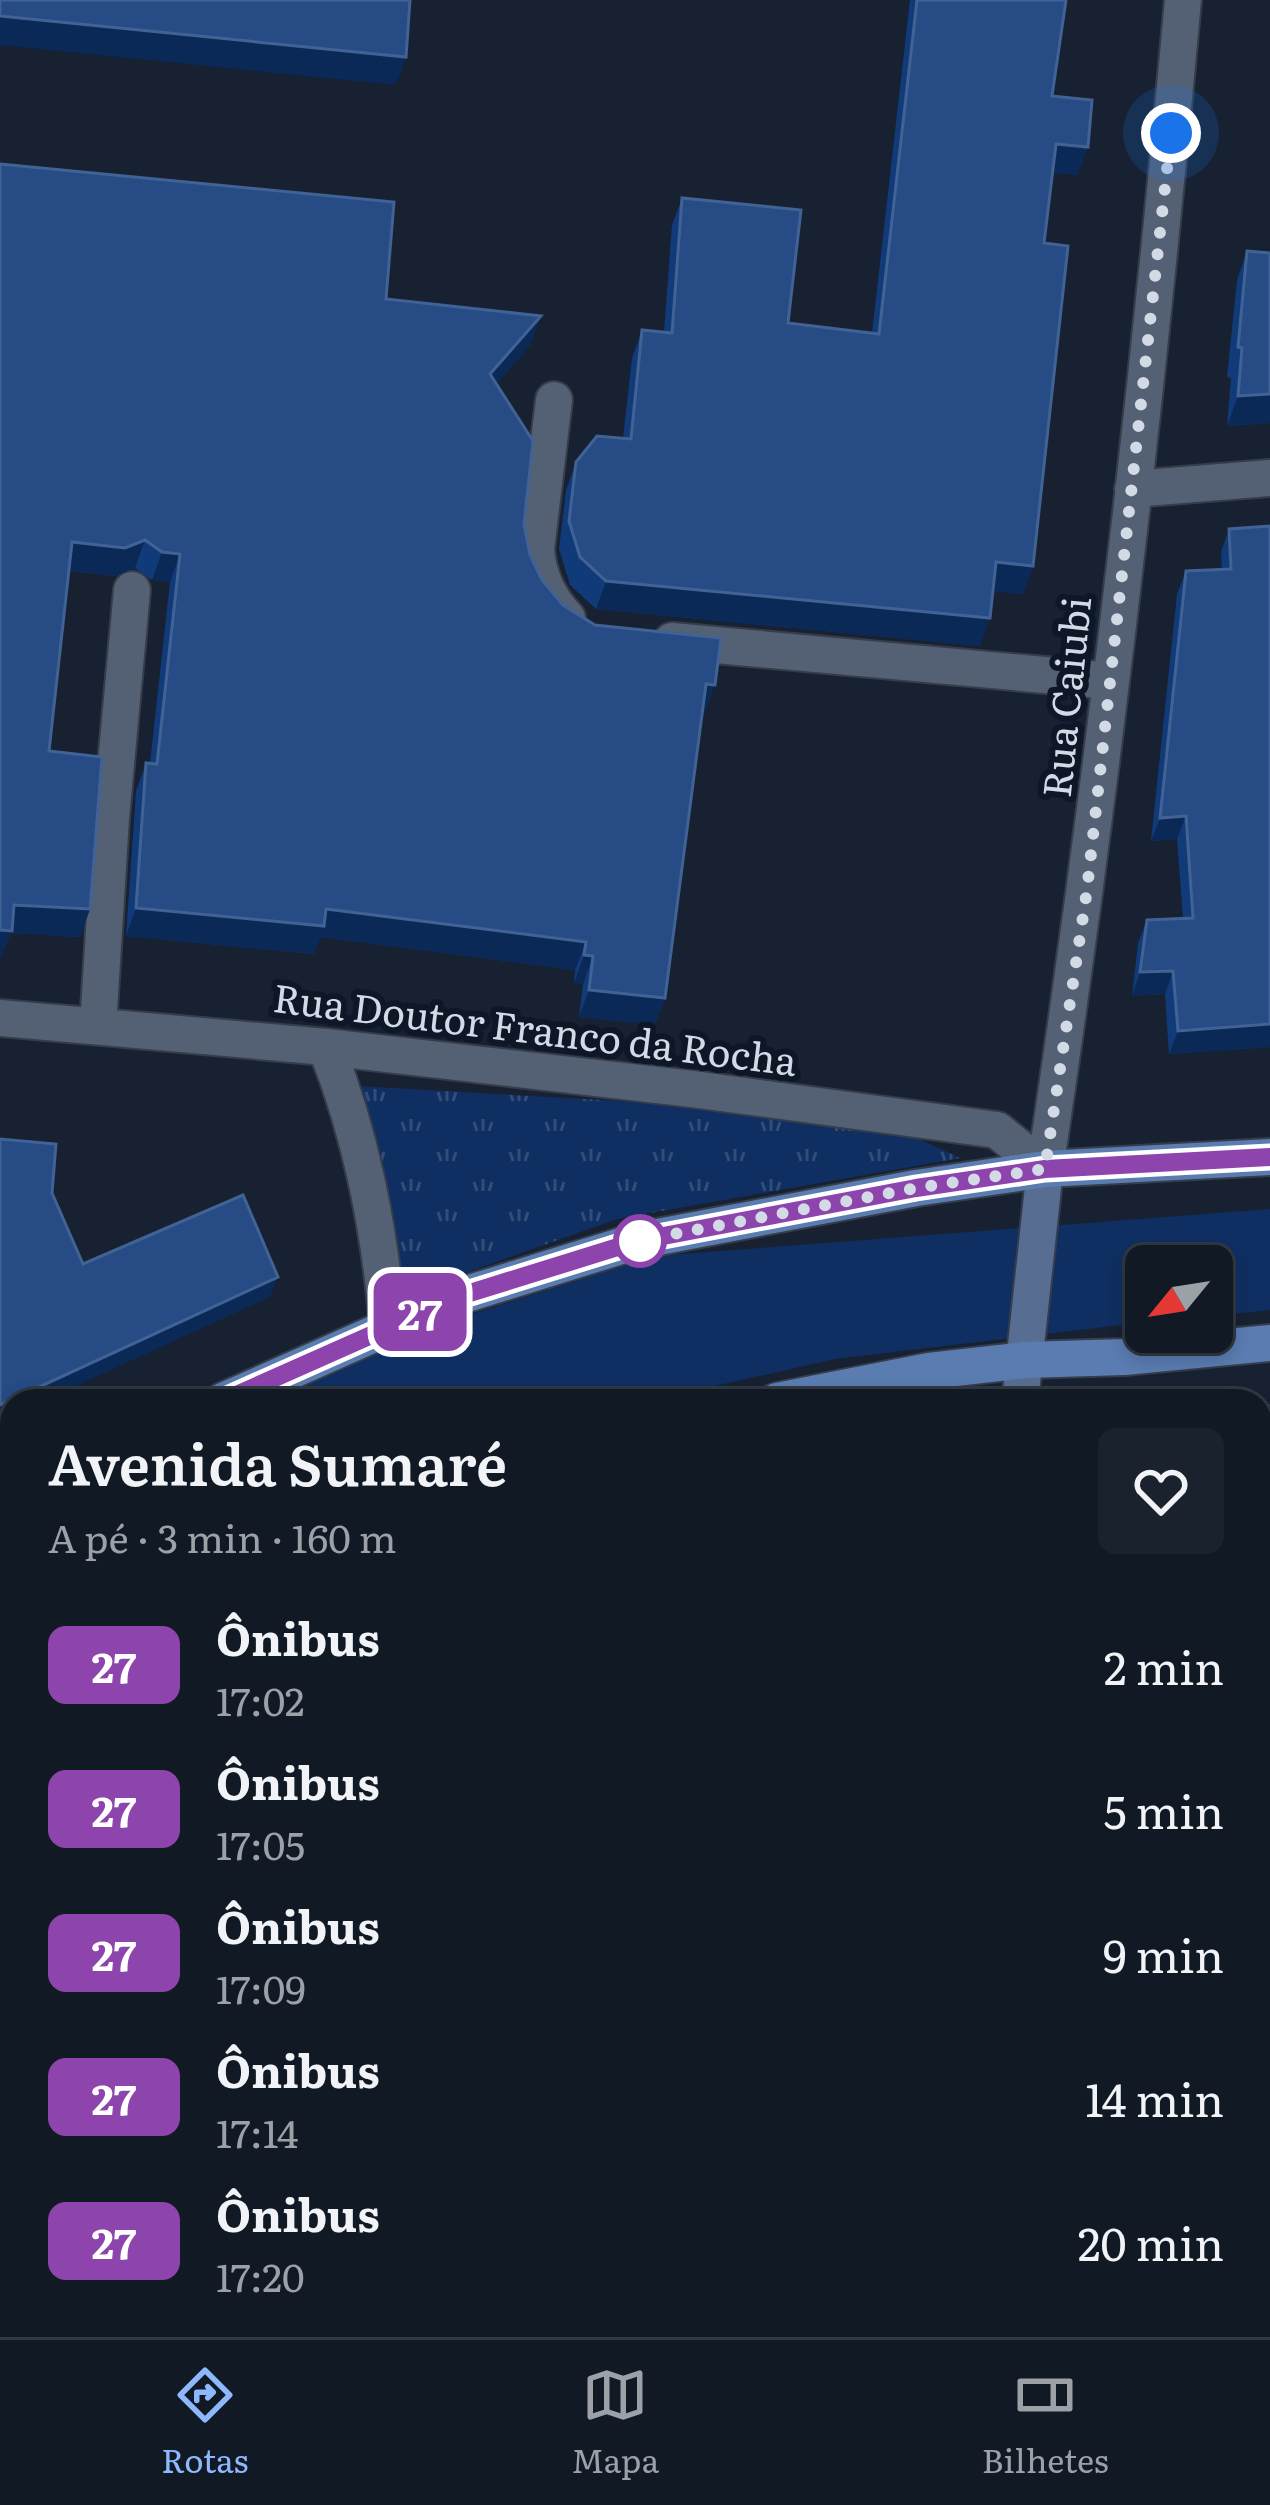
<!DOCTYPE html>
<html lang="pt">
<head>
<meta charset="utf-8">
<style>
  body { margin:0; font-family:Literata,serif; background:#1a222d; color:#f1f3f6; height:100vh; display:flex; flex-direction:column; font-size:45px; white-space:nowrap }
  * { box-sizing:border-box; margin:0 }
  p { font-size:39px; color:#9ca0a7 }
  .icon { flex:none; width:66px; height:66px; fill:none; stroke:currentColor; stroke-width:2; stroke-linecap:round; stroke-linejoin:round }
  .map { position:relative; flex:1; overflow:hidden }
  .sheet { position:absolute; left:0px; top:1389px; width:1272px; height:948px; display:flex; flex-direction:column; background:#111925; border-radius:36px 36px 0 0; box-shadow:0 6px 18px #0003,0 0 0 3px #303842 }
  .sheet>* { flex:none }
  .badge { padding:0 24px; border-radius:18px; font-size:42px; line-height:78px }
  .needle { width:78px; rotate:240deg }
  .tools { position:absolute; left:1125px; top:1245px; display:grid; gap:24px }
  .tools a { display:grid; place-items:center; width:108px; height:108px; border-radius:18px; background:#111925; box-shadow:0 6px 18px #0003,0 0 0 3px #303842; font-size:60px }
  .you { position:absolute; width:60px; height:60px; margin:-30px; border:9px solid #fff; border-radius:50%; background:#1a73e8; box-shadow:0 0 0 18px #1a73e833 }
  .map>.badge { position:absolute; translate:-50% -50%; box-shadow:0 0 0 6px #fff }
  .round { display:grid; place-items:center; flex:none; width:126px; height:126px; border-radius:18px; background:#1a222d }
  .summary { display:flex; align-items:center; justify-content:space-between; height:204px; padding:0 48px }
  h1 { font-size:57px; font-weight:600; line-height:90px }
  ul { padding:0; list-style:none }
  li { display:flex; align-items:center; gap:36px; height:144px; padding:0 48px }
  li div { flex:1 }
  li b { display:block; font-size:45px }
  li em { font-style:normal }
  li .badge { min-width:132px; font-weight:700; text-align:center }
  .dock { display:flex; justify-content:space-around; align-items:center; height:168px; border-top:3px solid #303842; background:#111925; font-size:33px; color:#9ca0a7 }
  .dock a { display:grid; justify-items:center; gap:6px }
  .dock .current { color:#8eb8fd }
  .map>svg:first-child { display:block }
  .green { fill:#0f2f62 }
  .park { fill:url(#park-tufts) }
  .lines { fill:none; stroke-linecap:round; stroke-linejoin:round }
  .minor-casing { stroke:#353c4a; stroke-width:40 }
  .secondary-casing { stroke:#353c4a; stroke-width:40 }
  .primary-casing { stroke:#353c4a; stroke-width:40 }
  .minor { stroke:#546174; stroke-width:36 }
  .secondary { stroke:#576e92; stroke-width:36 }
  .primary { stroke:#5b7cb1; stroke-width:36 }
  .wall { fill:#113a79 }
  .shaded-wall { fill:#0b2957 }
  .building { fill:#264b85; stroke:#416294; stroke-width:3 }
  .line-casing { stroke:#fff; stroke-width:27 }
  .line { stroke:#8e44ad; stroke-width:18 }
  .walk { stroke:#d2dae5; stroke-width:12; stroke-dasharray:0 21.6 }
  .stop-dot { fill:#fff; stroke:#8e44ad; stroke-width:6 }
  .labels { text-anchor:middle; stroke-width:12; stroke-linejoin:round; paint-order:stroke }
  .street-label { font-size:39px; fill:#d2dae5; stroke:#0e1727 }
</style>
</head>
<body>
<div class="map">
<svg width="1270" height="2337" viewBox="0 0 1270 2337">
  <defs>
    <pattern id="park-tufts" width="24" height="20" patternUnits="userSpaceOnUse" patternTransform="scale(3)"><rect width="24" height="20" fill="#0f2f62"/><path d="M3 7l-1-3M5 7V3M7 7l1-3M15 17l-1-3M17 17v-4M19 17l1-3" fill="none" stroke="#314d78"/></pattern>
  </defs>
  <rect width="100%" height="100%" fill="#172131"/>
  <path class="green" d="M 1270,1209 L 1270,1310 L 1212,1316 L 1212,1266 L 1146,1266 L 1146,1322 L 835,1359 L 648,1401 L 270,1401 L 403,1336 L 655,1256 Z
    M 12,1517 L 12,1637 L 0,1642 L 0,1523 Z"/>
  <path class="park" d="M 356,1086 L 637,1102 L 895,1128 L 960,1158 L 617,1219 L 400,1296 L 393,1218 Z"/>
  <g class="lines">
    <defs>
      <path id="minor" d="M 554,400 L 536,549 C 538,576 548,598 567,618
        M 1133,489 L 1270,478
        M 672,641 L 1111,681
        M 0,1018 L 326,1047 L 692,1089 L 997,1130 L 1045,1169
        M 98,1026 L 111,818 L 132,590
        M 326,1047 C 362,1137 379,1228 388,1325
        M 1045,1169 C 1103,781 1148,391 1183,0
        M 0,1842 L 12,1843
        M 1260,1963 L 1270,1964"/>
      <path id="secondary" d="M 1020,1401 L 1045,1169
        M 934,2337 L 935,2325"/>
      <path id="primary" d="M 223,1401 L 457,1297 L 637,1241 L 916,1188 L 1045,1169 L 1270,1157
        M 777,1401 L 929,1371 L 1025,1360 L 1124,1357 L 1270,1343
        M 0,1507 L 12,1502
        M 0,1705 L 12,1700"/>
    </defs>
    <use href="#minor" class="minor-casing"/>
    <use href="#secondary" class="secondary-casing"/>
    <use href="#primary" class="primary-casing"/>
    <use href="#minor" class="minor"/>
    <use href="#secondary" class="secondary"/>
    <use href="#primary" class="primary"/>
  </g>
  <path class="wall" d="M 910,0 L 1066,0 L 1052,96 L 1078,175 L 1052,172 L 1044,243 L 1033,566 L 1023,594 L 993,591 L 980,646 L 596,609 L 570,585 L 559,549 L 566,490 L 576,462 L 623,438 L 632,358 L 642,330 L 664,332 L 672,225 L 682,198 L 788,323 L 872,333 Z
    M 0,164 L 386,299 L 531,344 L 496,384 L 530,555 L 542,580 L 563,605 L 705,713 L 702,713 L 665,998 L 655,1025 L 579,1017 L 583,984 L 574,983 L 575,970 L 320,937 L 314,954 L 126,936 L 136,791 L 146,763 L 150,763 L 170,582 L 152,580 L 135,568 L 115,576 L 69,571 L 49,751 L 90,909 L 80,937 L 11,933 L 0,958 Z
    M 1247,251 L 1270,253 L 1270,423 L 1227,426 L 1231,378 L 1227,377 L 1237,280 Z
    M 1229,529 L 1270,1047 L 1169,1054 L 1165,994 L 1132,996 L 1138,943 L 1147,920 L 1183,918 L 1177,839 L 1151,841 L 1177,594 L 1186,571 L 1222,569 L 1221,552 Z
    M 0,1936 L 12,1937 L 12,2125 L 5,2122 L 0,2123 Z
    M 500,2325 L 865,2325 L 864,2337 L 499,2337 Z
    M 1044,2325 L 1260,2325 L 1270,2337 L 1043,2337 Z"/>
  <path class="shaded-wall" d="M 0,16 L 406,57 L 396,85 L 0,45 Z
    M 1056,144 L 1088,147 L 1078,175 L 1045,172 Z
    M 541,316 L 531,344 L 480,402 L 490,374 Z
    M 1270,394 L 1270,423 L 1227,426 L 1238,396 Z
    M 145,540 L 135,568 L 115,576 L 62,570 L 72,542 Z
    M 162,552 L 180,554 L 170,582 L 152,580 Z
    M 996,562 L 1033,566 L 1023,594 L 986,590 Z
    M 606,581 L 990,618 L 980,646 L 596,609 Z
    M 706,684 L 715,685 L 705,713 L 696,712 Z
    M 1186,816 L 1177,839 L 1151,841 L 1160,818 Z
    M 14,905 L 90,909 L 80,937 L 11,933 L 0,958 L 0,930 Z
    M 136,908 L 326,909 L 586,942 L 575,970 L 320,937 L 314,954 L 126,936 Z
    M 584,955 L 593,956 L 583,984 L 574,983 Z
    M 1173,971 L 1165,994 L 1132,996 L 1140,972 Z
    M 589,990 L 665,998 L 655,1025 L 579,1017 Z
    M 1270,1024 L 1270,1047 L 1169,1054 L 1178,1031 Z
    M 278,1277 L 270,1297 L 43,1401 L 12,1401 L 12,1415 L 0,1421 L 0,1405 Z
    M 1260,1595 L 1270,1596 L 1270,1621 L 1260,1620 Z
    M 0,2010 L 10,2012 L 0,2039 Z
    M 12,2095 L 12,2104 L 5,2122 L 0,2123 L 0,2097 Z
    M 133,2329 L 258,2337 L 130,2337 Z"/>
  <path class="building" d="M 0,0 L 410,0 L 406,57 L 0,16 Z
    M 917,0 L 1066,0 L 1052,96 L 1092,100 L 1088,147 L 1056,144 L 1044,243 L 1068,246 L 1033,566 L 996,562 L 990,618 L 606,581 L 580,557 L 569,521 L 576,462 L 597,436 L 631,439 L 642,330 L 672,333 L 682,198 L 801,210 L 788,323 L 879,334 Z
    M 0,164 L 394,202 L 386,299 L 541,316 L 490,374 L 533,441 L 524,524 L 530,555 L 542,580 L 563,605 L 595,625 L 721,638 L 715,685 L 706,684 L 665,998 L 589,990 L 593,956 L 584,955 L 586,942 L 326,909 L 324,926 L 136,908 L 146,763 L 157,764 L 180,554 L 162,552 L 145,540 L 125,548 L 72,542 L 49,751 L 102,757 L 90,909 L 14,905 L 12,931 L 0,930 Z
    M 1247,251 L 1270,253 L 1270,394 L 1238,396 L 1242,348 L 1238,347 Z
    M 1270,526 L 1270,1024 L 1178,1031 L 1173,971 L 1140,972 L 1147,920 L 1193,918 L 1186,816 L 1160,818 L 1186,571 L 1231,569 L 1229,529 Z
    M 0,1139 L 56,1144 L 52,1193 L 83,1264 L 243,1195 L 278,1277 L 0,1405 Z
    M 1270,1406 L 1270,1596 L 1260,1595 L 1260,1408 Z
    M 0,1936 L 12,1937 L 12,2095 L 0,2097 L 10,2012 L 0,2010 Z
    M 1260,2020 L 1270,2020 L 1270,2337 L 1049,2337 L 1050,2325 L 1260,2325 Z
    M 0,2135 L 12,2138 L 12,2325 L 408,2325 L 407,2337 L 258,2337 L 133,2329 L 132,2337 L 0,2337 Z
    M 507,2325 L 865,2325 L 864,2337 L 505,2337 Z"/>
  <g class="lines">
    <defs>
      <path id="line" d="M 223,1401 L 457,1297 L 637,1241 L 916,1188 L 1045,1169 L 1270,1157"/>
    </defs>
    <use href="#line" class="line-casing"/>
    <use href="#line" class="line"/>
    <path class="walk" d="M 640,1241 L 637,1241 L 916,1188 L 1045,1169 L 1087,890 L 1171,133"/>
  </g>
  <circle class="stop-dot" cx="640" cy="1241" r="24"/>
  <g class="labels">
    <g class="street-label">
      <text transform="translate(1067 697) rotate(-84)" y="14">Rua Caiubi</text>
      <text transform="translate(535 1030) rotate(7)" y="14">Rua Doutor Franco da Rocha</text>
    </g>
  </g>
</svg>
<div class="tools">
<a><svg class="needle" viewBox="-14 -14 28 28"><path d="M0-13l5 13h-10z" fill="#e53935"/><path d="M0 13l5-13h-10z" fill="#9ca0a7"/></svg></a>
</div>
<div class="you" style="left:1171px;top:133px"></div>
<b class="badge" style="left:420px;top:1312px;background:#8e44ad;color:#fff">27</b>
<section class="sheet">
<div class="summary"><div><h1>Avenida Sumaré</h1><p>A pé · 3 min · 160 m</p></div><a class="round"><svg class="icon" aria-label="heart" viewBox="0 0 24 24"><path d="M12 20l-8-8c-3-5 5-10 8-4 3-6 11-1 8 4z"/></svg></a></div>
<ul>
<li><span class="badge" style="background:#8e44ad;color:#fff">27</span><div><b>Ônibus</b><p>17:02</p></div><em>2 min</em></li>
<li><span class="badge" style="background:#8e44ad;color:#fff">27</span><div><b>Ônibus</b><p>17:05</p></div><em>5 min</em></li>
<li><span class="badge" style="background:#8e44ad;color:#fff">27</span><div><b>Ônibus</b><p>17:09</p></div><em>9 min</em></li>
<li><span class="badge" style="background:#8e44ad;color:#fff">27</span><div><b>Ônibus</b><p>17:14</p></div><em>14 min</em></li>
<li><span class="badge" style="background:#8e44ad;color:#fff">27</span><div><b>Ônibus</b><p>17:20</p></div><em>20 min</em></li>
</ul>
</section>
</div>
<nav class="dock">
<a class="current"><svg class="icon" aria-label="directions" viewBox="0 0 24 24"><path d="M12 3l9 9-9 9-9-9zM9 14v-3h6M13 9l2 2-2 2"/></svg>Rotas</a>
<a><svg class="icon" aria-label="map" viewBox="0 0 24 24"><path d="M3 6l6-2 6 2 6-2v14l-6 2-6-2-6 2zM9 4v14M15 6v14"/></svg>Mapa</a>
<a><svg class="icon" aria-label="tickets" viewBox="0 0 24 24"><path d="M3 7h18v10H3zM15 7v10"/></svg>Bilhetes</a>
</nav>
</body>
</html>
